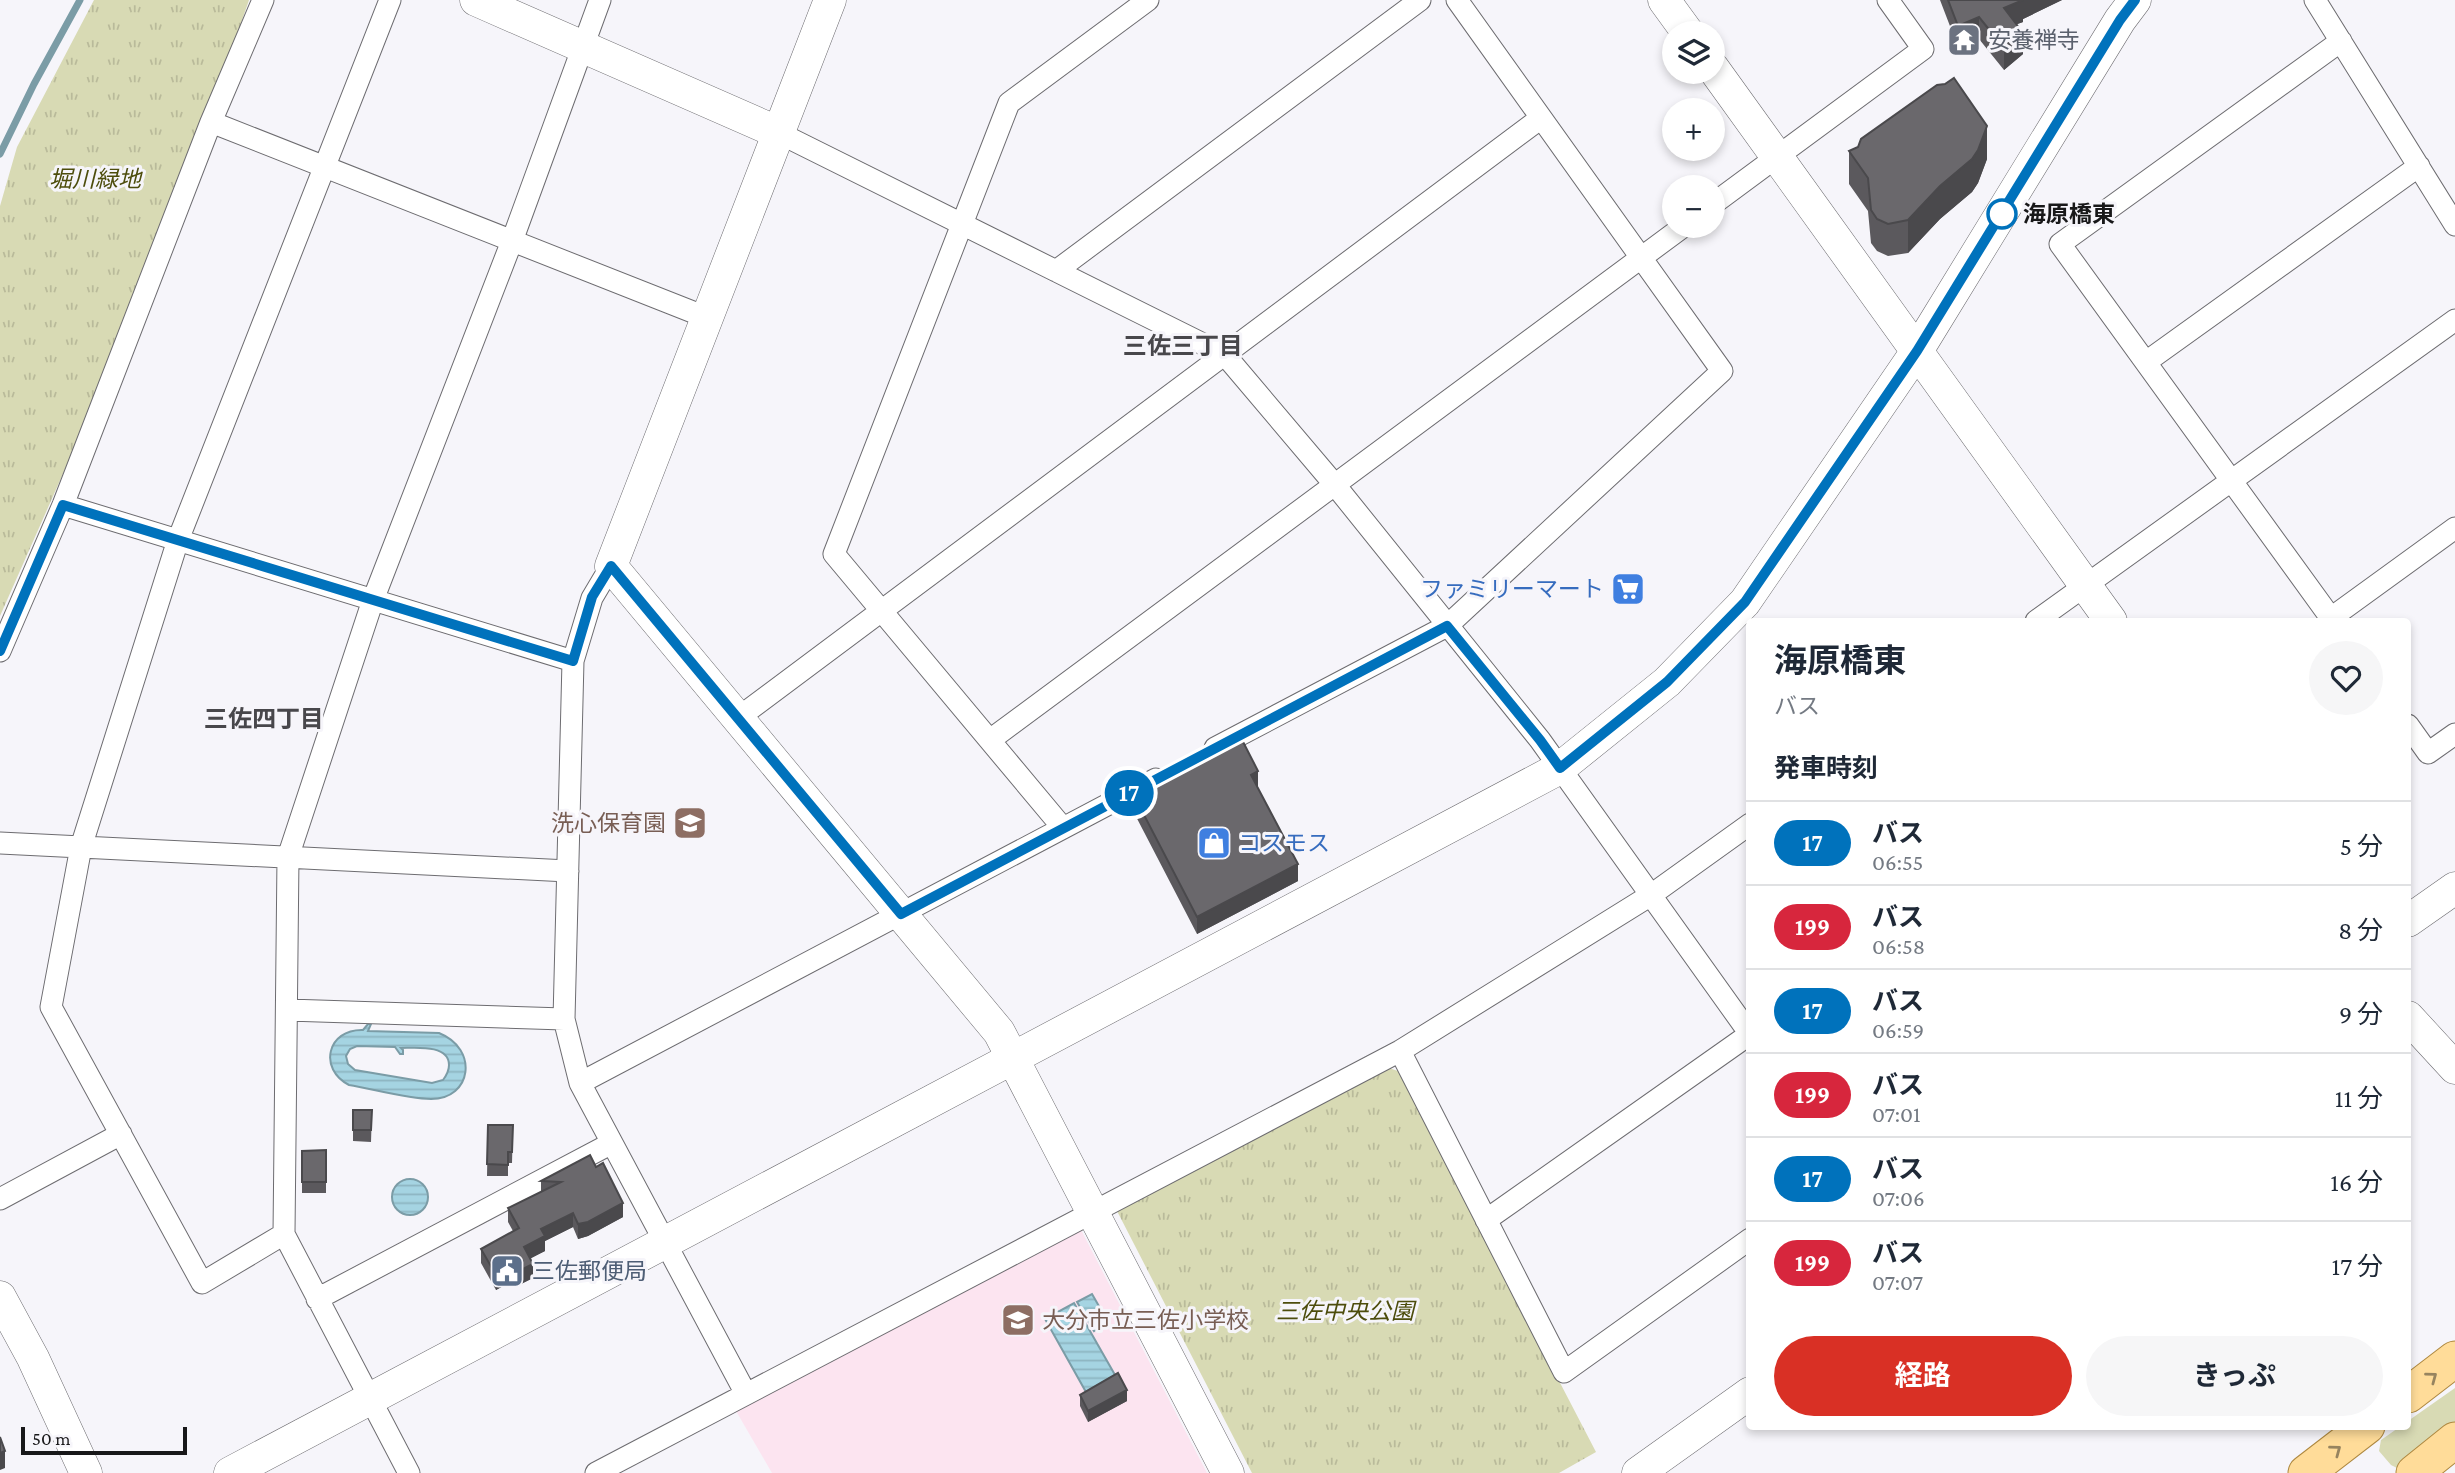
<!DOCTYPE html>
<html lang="ja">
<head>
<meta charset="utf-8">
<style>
  body { margin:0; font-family:"Crimson Pro","Noto Sans JP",serif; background:#f6f6f7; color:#1f2937; height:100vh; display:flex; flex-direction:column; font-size:26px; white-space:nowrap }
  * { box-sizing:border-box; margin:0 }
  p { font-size:23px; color:#747a83 }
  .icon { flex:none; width:38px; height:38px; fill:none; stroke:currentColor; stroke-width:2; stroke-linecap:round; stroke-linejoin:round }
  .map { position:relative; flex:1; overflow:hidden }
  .details { position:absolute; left:1746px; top:618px; width:665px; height:812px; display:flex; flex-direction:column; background:#fff; border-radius:7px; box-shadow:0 4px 10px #0003 }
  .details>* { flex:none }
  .badge { padding:0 14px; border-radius:23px; font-size:24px; line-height:46px }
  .fabs { position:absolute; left:1662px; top:21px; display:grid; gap:14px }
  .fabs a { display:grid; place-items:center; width:63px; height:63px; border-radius:50%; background:#fff; box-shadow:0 4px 10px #0003; font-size:35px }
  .scale { position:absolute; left:21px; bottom:18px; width:166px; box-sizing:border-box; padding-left:7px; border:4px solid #181819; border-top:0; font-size:19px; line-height:24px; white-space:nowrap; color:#181819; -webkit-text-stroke:5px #f6f5fa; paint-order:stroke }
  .map>.badge { position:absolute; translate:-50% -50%; box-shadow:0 0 0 4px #fff }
  h2 { padding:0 28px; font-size:26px; line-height:63px }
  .round { display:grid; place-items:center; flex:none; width:74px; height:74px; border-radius:37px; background:#f6f6f7 }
  .headline { display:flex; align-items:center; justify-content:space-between; height:119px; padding:0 28px }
  h1 { font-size:33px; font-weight:700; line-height:52px }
  .button { display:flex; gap:14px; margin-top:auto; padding:14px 28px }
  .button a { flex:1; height:80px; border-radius:42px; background:#d93025; color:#fff; font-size:28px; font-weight:700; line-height:80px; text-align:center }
  .button a+a { background:#f6f6f7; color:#1f2937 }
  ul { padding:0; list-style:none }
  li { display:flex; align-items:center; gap:21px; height:84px; padding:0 28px; border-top:2px solid #e0e1e3 }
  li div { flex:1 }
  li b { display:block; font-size:26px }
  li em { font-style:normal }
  li .badge { min-width:77px; font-weight:700; text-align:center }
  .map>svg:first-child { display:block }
  .education { fill:#fce4f0 }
  .grass { fill:#d8dab4 }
  .park { fill:url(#park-tufts) }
  .water { fill:url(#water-rules); stroke:#7b9ca6; stroke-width:2; fill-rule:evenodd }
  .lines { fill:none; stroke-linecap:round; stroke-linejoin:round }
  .stream { stroke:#7b9ca6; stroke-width:7 }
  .street-casing { stroke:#6d6c70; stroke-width:23 }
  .secondary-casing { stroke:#6d6c70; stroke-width:33 }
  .primary-casing { stroke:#ae8840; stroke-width:37 }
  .street { stroke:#fff; stroke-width:21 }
  .secondary { stroke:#fff; stroke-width:32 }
  .primary { stroke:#ffdc99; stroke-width:35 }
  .wall { fill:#5b595d }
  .shaded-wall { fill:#4a494c }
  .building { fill:#6a686c; stroke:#4a494c; stroke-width:2 }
  .oneway { stroke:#97845f }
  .line-casing { stroke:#fff; stroke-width:16 }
  .line { stroke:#0072bc; stroke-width:10 }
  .stop-dot { fill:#fff; stroke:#0072bc; stroke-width:3.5 }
  .labels { text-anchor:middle; stroke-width:6; stroke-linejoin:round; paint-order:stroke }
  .worship-label { font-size:23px; fill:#5b616d; stroke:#f6f5fa; text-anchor:start }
  .park-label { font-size:23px; font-style:italic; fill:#4d4d0c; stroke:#f6f5fa }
  .stop-label { font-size:23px; font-weight:bold; fill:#181819; stroke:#f6f5fa; text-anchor:start }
  .shop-label { font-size:23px; fill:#366cbe; stroke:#f6f5fa; text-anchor:end }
  .education-label { font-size:23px; fill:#785e54; stroke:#f6f5fa; text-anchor:end }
  .service-label { font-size:23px; fill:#4e5e75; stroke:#f6f5fa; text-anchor:start }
  .neighbourhood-label { font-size:24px; font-weight:bold; fill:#48474b; stroke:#f6f5fa }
</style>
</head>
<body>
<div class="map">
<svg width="2455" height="1473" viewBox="0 0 2455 1473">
  <defs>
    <pattern id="park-tufts" width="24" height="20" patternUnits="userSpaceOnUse" patternTransform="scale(1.75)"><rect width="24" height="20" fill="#d8dab4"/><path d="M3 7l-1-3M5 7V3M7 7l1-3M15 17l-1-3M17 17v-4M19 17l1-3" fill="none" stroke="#b9ba9a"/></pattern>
    <pattern id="water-rules" width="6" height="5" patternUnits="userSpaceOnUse" patternTransform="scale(1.75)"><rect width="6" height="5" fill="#a5d4e2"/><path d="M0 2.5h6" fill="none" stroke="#8db5c1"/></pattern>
  </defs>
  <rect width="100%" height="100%" fill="#f6f5fa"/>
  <path class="education" d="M 1081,1230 L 1207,1473 L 772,1473 L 736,1411 Z"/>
  <path class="grass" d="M 2455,1388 L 2455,1426 L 2404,1466 L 2397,1468 L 2391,1465 L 2379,1451 L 2381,1440 L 2401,1426 L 2408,1426 L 2408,1421 Z"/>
  <path class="park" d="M 94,0 L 249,0 L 216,96 L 89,415 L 0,616 L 0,206 L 17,147 Z
    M 1389,1068 L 1398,1071 L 1596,1452 L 1559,1473 L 1252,1473 L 1117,1211 Z"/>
  <path class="water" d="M 368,1024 L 371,1024 L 368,1031 L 439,1033 C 479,1049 472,1099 431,1099 C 408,1099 373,1089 349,1085 C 318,1069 327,1029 363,1030 ZM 357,1046 L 395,1047 L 400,1054 L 403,1054 L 403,1050 L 401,1048 C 415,1048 449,1044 449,1065 C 449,1071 446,1076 443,1080 L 432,1083 L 355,1070 L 348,1064 L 346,1056 L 350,1049 Z
    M392 1197a18 18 0 1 1 36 0a18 18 0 1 1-36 0Z
    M 1092,1294 L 1108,1322 L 1094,1331 L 1077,1302 Z
    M 1074,1303 L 1115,1375 L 1086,1392 L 1045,1319 Z"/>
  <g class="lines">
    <path class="stream" d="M 0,154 L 34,84 L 80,0"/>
    <defs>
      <path id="street" d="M 390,0 L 178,540 L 81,847 L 51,1007 L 202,1283 L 284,1234 L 409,1473
        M 2315,0 L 2455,225
        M 211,122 L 708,318
        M 777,132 L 1225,355 L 1335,485 L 1540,740 L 1750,1034
        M 1713,204 L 1923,49 L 1888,0
        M 1056,271 L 1420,0
        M 2146,362 L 2419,166
        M 63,505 L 573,661
        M 611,566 L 592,598 L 573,661 L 564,1019 L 580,1083 L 746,1394
        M 2331,618 L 2455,528
        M 2036,621 L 2455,320
        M 2333,621 L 2060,244 L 2341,41
        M 0,651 L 63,505 L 211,122 L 263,0
        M 738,718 L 1541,118
        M 2408,725 L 2428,753 L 2455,734
        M 990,740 L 1684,226
        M 1215,748 L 1447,626 L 1722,371 L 1457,0
        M 1063,828 L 834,554 L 1009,103 L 1148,0
        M 0,843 L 568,871
        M 288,1010 L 564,1019
        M 1400,1051 L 1564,1372 L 1750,1239
        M 580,1083 L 1156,779
        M 0,1199 L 121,1134
        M 1486,1220 L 1750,1034
        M 284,1234 L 288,857 L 373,600 L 512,241 L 600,0
        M 317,1299 L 612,1143
        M 596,1473 L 1400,1051 L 1651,895 L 1750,824"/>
      <path id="secondary" d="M 476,0 L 777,132
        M 830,0 L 611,566 L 999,1032 L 1228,1473
        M 1664,0 L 1688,33
        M 1713,68 L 2111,621
        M 2408,921 L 2455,888
        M 2408,1017 L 2455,1068
        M 0,1297 L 33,1358 L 86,1473
        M 230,1473 L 1560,768 L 1667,682 L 1745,602 L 1917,351 L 2120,20 L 2135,0
        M 1638,1473 L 1750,1393"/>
      <path id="primary" d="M 2408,1395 L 2455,1359
        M 2306,1473 L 2367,1426
        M 2414,1473 L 2455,1440"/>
    </defs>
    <use href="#street" class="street-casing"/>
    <use href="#secondary" class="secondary-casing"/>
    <use href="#primary" class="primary-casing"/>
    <use href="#street" class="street"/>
    <use href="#secondary" class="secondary"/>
    <use href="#primary" class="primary"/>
  </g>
  <path class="wall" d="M 1940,0 L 2062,0 L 2023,19 L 2023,22 L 2017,24 L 2023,54 L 2004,70 L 1979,39 L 1958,47 Z
    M 1849,151 L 1987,159 L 1978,183 L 1972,192 L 1940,219 L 1908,253 L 1888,256 L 1877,251 L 1871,243 L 1868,211 L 1849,184 Z
    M 1258,788 L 1298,881 L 1197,934 L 1131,807 L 1131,790 Z
    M 353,1110 L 372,1110 L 371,1142 L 353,1141 Z
    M 488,1125 L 513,1125 L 512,1163 L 508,1163 L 508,1176 L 487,1176 Z
    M 326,1150 L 326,1193 L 302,1193 L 302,1151 Z
    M 590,1155 L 623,1217 L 588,1236 L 578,1239 L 573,1227 L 545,1241 L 545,1251 L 530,1258 L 533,1278 L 517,1286 L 514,1280 L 496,1290 L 481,1263 L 481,1249 L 513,1231 L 508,1222 L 508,1208 L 541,1192 L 541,1181 Z
    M 1080,1395 L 1127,1401 L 1088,1422 L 1080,1406 Z"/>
  <path class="shaded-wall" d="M 2022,0 L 2062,0 L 2023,19 L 2023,22 L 2004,29 L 2004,8 Z
    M 1979,17 L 1979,39 L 1958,47 L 1958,26 Z
    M 2023,33 L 2023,54 L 2004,70 L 2004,48 Z
    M 1987,126 L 1987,159 L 1978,183 L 1972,192 L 1940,219 L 1908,253 L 1908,220 Z
    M 1258,771 L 1258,788 L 1251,775 Z
    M 1298,864 L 1298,881 L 1197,934 L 1197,917 Z
    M 623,1203 L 623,1217 L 588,1236 L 578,1239 L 578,1224 Z
    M 573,1213 L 573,1227 L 545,1241 L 545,1251 L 524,1262 L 524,1247 L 541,1229 Z
    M 533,1264 L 533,1278 L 517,1286 L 517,1272 Z
    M 514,1266 L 514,1280 L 496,1290 L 496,1275 Z
    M 1127,1390 L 1127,1401 L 1088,1422 L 1088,1411 Z
    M 5,1451 L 5,1468 L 0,1470 L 0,1453 Z"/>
  <path class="building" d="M 1948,0 L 2023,0 L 2004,8 L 2023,33 L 2004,48 L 1979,17 L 1958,26 Z
    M 1954,78 L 1987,126 L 1978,150 L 1972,159 L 1940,186 L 1908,220 L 1888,224 L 1877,219 L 1871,210 L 1868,178 L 1849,151 L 1858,147 L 1861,139 L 1937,85 L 1945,84 Z
    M 1239,734 L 1258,771 L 1251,775 L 1298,864 L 1197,917 L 1131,790 Z
    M 353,1110 L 372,1110 L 371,1130 L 353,1130 Z
    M 488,1125 L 513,1125 L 512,1152 L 508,1152 L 508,1165 L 487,1164 Z
    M 326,1150 L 326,1182 L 302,1182 L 302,1151 Z
    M 590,1155 L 596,1167 L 603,1163 L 623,1203 L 588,1222 L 578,1224 L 573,1213 L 541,1229 L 545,1236 L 524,1247 L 533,1264 L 517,1272 L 514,1266 L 496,1275 L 481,1249 L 519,1228 L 508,1208 L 561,1182 L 541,1181 Z
    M 1118,1373 L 1127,1390 L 1088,1411 L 1080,1395 Z
    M 0,1437 L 5,1451 L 0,1453 Z"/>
  <defs><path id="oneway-chevron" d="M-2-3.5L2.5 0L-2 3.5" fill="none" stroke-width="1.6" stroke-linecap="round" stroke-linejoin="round" transform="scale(1.75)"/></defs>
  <g class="oneway">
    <use href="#oneway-chevron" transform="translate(2432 1377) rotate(-37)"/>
    <use href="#oneway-chevron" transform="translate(2336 1450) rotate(-37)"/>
  </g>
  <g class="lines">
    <defs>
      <path id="line" d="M 0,651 L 63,505 L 573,661 L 592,597 L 611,566 L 901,914 L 1447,626 L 1540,740 L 1560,768 L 1667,682 L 1745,602 L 1917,351 L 2120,20 L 2135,0"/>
    </defs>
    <use href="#line" class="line-casing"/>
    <use href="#line" class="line"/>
  </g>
  <defs>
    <symbol id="temple-square" viewBox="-11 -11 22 22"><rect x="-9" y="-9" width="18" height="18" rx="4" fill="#6b7280" stroke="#f6f5fa"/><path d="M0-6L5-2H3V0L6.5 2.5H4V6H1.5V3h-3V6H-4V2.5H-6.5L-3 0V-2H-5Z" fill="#fff"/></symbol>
    <symbol id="supermarket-square" viewBox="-11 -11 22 22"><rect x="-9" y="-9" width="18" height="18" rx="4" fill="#3f7fe0" stroke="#f6f5fa"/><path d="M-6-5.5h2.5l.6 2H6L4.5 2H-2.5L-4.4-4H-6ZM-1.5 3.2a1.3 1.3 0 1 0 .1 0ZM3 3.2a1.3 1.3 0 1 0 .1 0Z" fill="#fff"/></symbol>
    <symbol id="school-square" viewBox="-11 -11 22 22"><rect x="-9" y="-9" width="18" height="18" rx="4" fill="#8d6e63" stroke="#f6f5fa"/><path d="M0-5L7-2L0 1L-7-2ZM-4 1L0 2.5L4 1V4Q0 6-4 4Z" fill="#fff"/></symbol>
    <symbol id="shop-square" viewBox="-11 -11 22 22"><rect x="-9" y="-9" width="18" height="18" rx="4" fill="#3f7fe0" stroke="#f6f5fa"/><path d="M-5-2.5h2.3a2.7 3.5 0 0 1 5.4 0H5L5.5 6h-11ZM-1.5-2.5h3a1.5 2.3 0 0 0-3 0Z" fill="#fff"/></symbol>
    <symbol id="civic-square" viewBox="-11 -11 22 22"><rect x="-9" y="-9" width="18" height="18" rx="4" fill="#5c6f8a" stroke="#f6f5fa"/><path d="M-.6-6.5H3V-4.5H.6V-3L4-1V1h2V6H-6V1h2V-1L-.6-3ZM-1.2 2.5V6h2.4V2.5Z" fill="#fff"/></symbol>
  </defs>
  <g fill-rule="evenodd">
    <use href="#temple-square" x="1945" y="21" width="38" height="38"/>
    <use href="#supermarket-square" x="1609" y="570" width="38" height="38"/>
    <use href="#school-square" x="671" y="804" width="38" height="38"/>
    <use href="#shop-square" x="1195" y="824" width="38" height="38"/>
    <use href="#civic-square" x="488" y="1252" width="38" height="38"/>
    <use href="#school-square" x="999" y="1301" width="38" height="38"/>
  </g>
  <circle class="stop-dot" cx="2002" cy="214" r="14"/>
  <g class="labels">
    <g class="worship-label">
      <text x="1988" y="48">安養禅寺</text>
    </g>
    <g class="park-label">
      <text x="95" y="187">堀川緑地</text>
      <text x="1345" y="1319">三佐中央公園</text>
    </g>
    <g class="stop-label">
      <text x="2023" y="222">海原橋東</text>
    </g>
    <g class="shop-label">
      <text x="1604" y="597">ファミリーマート</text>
      <text x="1238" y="851" text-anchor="start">コスモス</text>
    </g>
    <g class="education-label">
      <text x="666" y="831">洗心保育園</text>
      <text x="1042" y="1328" text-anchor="start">大分市立三佐小学校</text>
    </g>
    <g class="service-label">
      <text x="532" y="1279">三佐郵便局</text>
    </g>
    <g class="neighbourhood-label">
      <text x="1183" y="354">三佐三丁目</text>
      <text x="264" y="727">三佐四丁目</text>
    </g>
  </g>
</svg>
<div class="fabs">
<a><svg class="icon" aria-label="layers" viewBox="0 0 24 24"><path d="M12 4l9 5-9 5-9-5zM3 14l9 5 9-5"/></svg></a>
<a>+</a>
<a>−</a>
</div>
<div class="scale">50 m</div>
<b class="badge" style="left:1129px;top:793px;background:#0072bc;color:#fff">17</b>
<section class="details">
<div class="headline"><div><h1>海原橋東</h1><p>バス</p></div><a class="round"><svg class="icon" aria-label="heart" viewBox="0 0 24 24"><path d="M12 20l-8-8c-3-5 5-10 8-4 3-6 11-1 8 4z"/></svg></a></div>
<h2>発車時刻</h2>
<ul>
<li><span class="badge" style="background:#0072bc;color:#fff">17</span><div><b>バス</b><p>06:55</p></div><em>5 分</em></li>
<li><span class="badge" style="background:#d7263d;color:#fff">199</span><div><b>バス</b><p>06:58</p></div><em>8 分</em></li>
<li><span class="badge" style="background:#0072bc;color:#fff">17</span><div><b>バス</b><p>06:59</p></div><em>9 分</em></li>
<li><span class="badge" style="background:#d7263d;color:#fff">199</span><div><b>バス</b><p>07:01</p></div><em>11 分</em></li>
<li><span class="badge" style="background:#0072bc;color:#fff">17</span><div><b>バス</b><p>07:06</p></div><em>16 分</em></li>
<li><span class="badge" style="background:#d7263d;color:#fff">199</span><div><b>バス</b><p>07:07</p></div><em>17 分</em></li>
</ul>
<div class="button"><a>経路</a><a>きっぷ</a></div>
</section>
</div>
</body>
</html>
